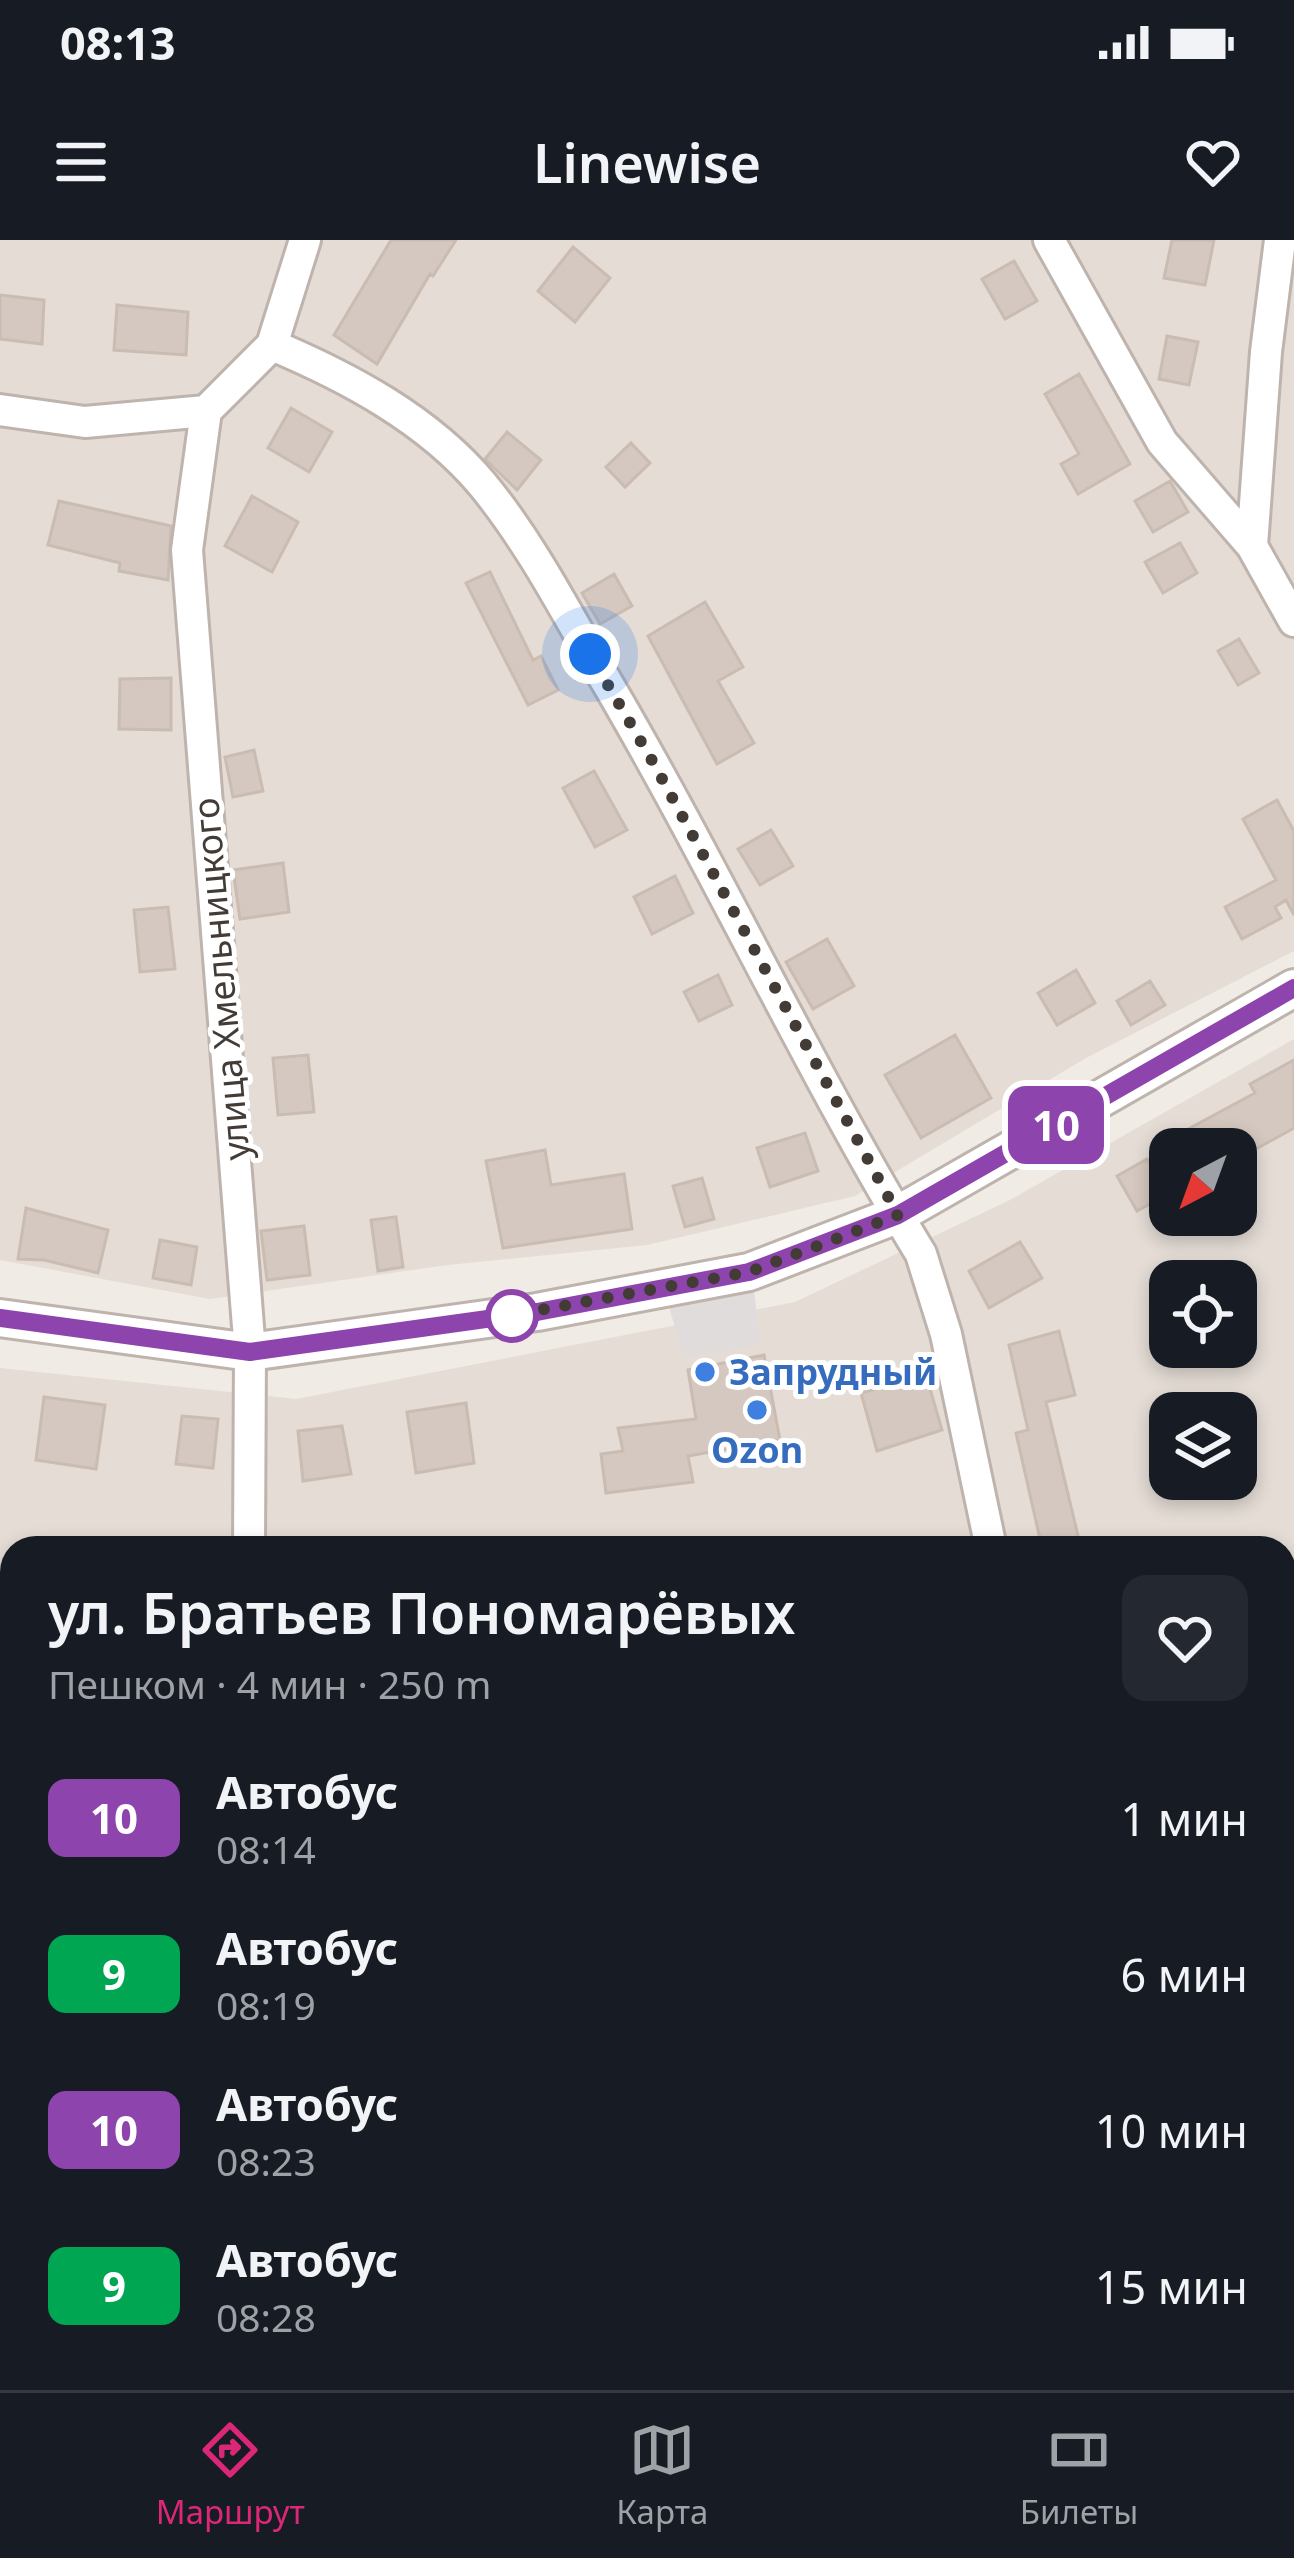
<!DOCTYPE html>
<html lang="ru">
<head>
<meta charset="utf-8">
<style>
  body { margin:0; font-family:"Noto Sans",sans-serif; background:#242831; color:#f1f3f6; height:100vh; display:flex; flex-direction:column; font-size:45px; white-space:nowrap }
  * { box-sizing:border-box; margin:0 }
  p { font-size:39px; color:#9ea1a6 }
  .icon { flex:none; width:66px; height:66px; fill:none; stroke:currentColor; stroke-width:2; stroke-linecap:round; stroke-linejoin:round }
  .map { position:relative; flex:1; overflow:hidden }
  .drawer { position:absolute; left:0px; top:1296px; width:1296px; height:855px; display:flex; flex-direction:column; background:#171b24; border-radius:36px 36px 0 0; box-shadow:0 6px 18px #0003 }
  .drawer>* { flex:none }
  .badge { padding:0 24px; border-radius:18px; font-size:42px; line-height:78px }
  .needle { width:78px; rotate:221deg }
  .controls { position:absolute; left:1149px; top:888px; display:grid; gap:24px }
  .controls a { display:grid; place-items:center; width:108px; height:108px; border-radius:24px; background:#171b24; box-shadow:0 6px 18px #0003; font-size:60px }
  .you { position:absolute; width:60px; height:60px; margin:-30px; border:9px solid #fff; border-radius:50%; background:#1a73e8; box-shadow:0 0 0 18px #1a73e833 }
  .map>.badge { position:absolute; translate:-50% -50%; box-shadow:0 0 0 6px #fff }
  .round { display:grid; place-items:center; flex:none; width:126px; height:126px; border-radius:24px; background:#242831 }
  .overview { display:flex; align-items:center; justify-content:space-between; height:204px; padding:0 48px }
  h1 { font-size:57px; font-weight:600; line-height:90px }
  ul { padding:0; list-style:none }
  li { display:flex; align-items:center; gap:36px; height:156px; padding:0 48px }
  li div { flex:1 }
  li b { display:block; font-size:45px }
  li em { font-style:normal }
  li .badge { min-width:132px; font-weight:700; text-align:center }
  .status { display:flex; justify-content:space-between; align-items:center; height:84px; padding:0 60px; background:#171b24; direction:ltr }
  .status svg { height:33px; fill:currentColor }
  header { display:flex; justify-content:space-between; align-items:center; height:156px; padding:0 48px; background:#171b24; font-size:54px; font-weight:600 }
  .dock { display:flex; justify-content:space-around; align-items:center; height:168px; border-top:3px solid #363941; background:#171b24; font-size:33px; color:#9ea1a6 }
  .dock a { display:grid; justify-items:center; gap:6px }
  .dock .selected { color:#db2777 }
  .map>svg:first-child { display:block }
  .residential { fill:#e4dcd5; fill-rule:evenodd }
  .parking { fill:#dfdcdb }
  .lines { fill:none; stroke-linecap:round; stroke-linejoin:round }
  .stream { stroke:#a9d9e7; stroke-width:9 }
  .building { fill:#d4c8c0; stroke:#cbbcb1; stroke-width:3 }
  .minor-casing { stroke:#beb4ad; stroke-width:36 }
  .tertiary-casing { stroke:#beb4ad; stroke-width:42 }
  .secondary-casing { stroke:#ceb89d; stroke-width:48 }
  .path { stroke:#bbab9d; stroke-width:4.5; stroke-dasharray:6 6; stroke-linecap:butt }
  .minor { stroke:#fff; stroke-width:30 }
  .tertiary { stroke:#fff; stroke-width:36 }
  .secondary { stroke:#f8e4c9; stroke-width:42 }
  .line-casing { stroke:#fff; stroke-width:27 }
  .line { stroke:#8e44ad; stroke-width:18 }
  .walk { stroke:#433b36; stroke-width:12; stroke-dasharray:0 21.6 }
  .stop-dot { fill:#fff; stroke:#8e44ad; stroke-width:6 }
  .shop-dot { fill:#3f7fe0; stroke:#fff; stroke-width:4.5 }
  .labels { text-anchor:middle; stroke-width:10; stroke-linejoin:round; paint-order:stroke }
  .street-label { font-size:36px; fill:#433b36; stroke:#fff }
  .shop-label { font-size:36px; font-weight:bold; fill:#366cbe; stroke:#fff; text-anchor:start }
</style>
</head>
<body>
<div class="status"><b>08:13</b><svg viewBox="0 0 49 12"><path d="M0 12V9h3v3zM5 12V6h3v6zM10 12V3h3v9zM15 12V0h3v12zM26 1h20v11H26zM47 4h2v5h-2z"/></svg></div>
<header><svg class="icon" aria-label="menu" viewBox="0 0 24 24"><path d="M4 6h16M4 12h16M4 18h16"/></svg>Linewise<svg class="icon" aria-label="heart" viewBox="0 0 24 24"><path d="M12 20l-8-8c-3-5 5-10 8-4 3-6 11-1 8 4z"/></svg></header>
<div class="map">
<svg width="1294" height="2150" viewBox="0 0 1294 2150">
  <rect width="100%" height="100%" fill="#f1ebe6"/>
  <path class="residential" d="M 0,0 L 1294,0 L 1294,711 L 1086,818 L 855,956 L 647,1005 L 447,1025 L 210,1059 L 0,1020 Z
    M 1294,799 L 1294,1963 L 1284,1975 L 1284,1308 L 12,1308 L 12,2139 L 1154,2139 L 1147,2150 L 0,2150 L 0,1128 L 296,1159 L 795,1062 L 1010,960 ZM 1170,909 L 1236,909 L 1236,975 L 1170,975 ZM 1170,1041 L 1236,1041 L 1236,1107 L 1170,1107 ZM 1170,1173 L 1236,1173 L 1236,1239 L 1170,1239 Z"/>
  <path class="parking" d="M 754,1050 L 760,1104 L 684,1118 L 669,1067 Z"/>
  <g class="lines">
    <path class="stream" d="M 1284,1411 L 1294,1399
      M 774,2150 L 788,2139"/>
  </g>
  <path class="building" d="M 391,0 L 456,0 L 433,36 L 430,34 L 377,124 L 334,95 Z
    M 1172,0 L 1214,0 L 1205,45 L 1164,38 Z
    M 573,7 L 610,38 L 575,82 L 538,51 Z
    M 1014,21 L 1037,61 L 1005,79 L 982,39 Z
    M 0,55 L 44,60 L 42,104 L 0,99 Z
    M 117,65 L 188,72 L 186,115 L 114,110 Z
    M 1167,96 L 1198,102 L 1189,145 L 1159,139 Z
    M 1079,134 L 1130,224 L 1078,254 L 1061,224 L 1079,214 L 1045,154 Z
    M 291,168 L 332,192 L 309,232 L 268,208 Z
    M 507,192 L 541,220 L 517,250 L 485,219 Z
    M 631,203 L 650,223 L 625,247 L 606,227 Z
    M 1170,241 L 1188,272 L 1153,292 L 1135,261 Z
    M 252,256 L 298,282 L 272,332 L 225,306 Z
    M 59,261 L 171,286 L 168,340 L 119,331 L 120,323 L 48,305 Z
    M 1180,303 L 1197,333 L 1163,353 L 1145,322 Z
    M 490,332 L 533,420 L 541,416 L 558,450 L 528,465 L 466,343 Z
    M 614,334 L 632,366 L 600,384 L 582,353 Z
    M 705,362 L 743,427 L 718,441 L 754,503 L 717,524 L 648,396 Z
    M 1239,399 L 1259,433 L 1238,445 L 1218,411 Z
    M 171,438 L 171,490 L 119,489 L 120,439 Z
    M 254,510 L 263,551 L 233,557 L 225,517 Z
    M 594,531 L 627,590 L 595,607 L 563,548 Z
    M 1277,560 L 1294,591 L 1294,675 L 1286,660 L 1275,667 L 1281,678 L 1242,699 L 1225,667 L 1276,640 L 1243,579 Z
    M 771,590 L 793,626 L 760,645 L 738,609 Z
    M 283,623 L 289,672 L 240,679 L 233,630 Z
    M 675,636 L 693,673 L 652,694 L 634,657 Z
    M 168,667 L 175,729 L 140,732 L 134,670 Z
    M 827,699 L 854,746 L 813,769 L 786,722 Z
    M 1076,730 L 1095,763 L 1057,785 L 1038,753 Z
    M 718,735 L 732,765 L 699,781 L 684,752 Z
    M 1150,741 L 1165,765 L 1131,785 L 1117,761 Z
    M 955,795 L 991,858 L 921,898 L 885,835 Z
    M 308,815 L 314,872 L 278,875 L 273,818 Z
    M 1294,820 L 1294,888 L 1236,920 L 1236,909 L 1151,909 L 1255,853 L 1250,844 Z
    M 805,893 L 818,931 L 770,947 L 757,908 Z
    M 545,910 L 551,945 L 624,934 L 632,989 L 503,1008 L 486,921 Z
    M 1147,919 L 1167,955 L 1137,971 L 1117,936 Z
    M 702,938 L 714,979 L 685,987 L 673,946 Z
    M 26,968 L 108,990 L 98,1033 L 44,1020 L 18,1019 Z
    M 396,977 L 403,1027 L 378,1031 L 371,980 Z
    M 304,986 L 310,1035 L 267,1040 L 261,991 Z
    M 160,1000 L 197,1007 L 191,1045 L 153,1038 Z
    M 1020,1002 L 1042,1038 L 989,1068 L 969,1031 Z
    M 1059,1091 L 1075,1155 L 1046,1162 L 1079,1300 L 1042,1308 L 1016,1193 L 1028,1190 L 1009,1105 Z
    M 764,1115 L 780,1200 L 688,1216 L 693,1242 L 606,1253 L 601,1214 L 623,1211 L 618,1188 L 696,1179 L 688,1130 Z
    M 926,1135 L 942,1190 L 877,1211 L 861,1153 Z
    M 44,1157 L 105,1165 L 96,1229 L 36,1220 Z
    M 466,1163 L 474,1223 L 416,1233 L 407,1172 Z
    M 182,1176 L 218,1179 L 213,1228 L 176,1224 Z
    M 342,1186 L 351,1234 L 303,1241 L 298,1191 Z"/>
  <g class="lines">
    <defs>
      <path id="minor" d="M 1049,0 L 1162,202 L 1252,306
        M 1280,0 L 1266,112 L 1252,306 L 1294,381
        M 272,105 C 348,137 429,180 483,245 C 533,306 569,378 609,446 C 718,632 809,830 921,1014 L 946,1094 L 991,1308
        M 0,170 L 85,182 L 206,171 L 272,105 L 305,0
        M 206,171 L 187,310 L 250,1112 L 249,1308
        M 0,2024 L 12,2026"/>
      <path id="tertiary" d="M 0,1078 L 250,1112 L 537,1072 L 749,1032 L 897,975 L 1294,748"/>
      <path id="secondary" d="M 1284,2102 L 1294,2088
        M 1250,2150 L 1258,2139"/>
    </defs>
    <use href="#minor" class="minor-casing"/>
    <use href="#tertiary" class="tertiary-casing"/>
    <use href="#secondary" class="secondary-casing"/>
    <path class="path" d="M 1284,2032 L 1294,2019
      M 609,2139 L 627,2150
      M 1198,2150 L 1206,2139"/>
    <use href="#minor" class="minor"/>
    <use href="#tertiary" class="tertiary"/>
    <use href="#secondary" class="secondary"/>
  </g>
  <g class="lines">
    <defs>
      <path id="line" d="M 0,1078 L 250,1112 L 537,1072 L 749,1032 L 898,975 L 1294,748"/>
    </defs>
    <use href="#line" class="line-casing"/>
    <use href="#line" class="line"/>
    <path class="walk" d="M 512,1076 L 496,1078 L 749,1032 L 898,975 L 654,524 L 590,414"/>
  </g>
  <circle class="stop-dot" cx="512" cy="1076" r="24"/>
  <g class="shop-dot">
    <circle cx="705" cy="1132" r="12"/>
    <circle cx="757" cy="1170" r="12"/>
  </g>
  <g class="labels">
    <g class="street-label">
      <text transform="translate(221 739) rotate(-95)" y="13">улица Хмельницкого</text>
    </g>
    <g class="shop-label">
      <text x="729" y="1145">Запрудный</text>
      <text x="757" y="1223" text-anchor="middle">Ozon</text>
    </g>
  </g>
</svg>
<div class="controls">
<a><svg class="needle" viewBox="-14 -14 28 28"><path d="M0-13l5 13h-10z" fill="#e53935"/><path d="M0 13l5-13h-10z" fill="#9ea1a6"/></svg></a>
<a><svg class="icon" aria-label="locate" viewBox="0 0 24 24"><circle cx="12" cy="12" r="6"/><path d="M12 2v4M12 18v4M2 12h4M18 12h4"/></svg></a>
<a><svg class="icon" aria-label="layers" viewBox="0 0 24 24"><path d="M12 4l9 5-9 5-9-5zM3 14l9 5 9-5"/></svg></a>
</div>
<div class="you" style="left:590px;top:414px"></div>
<b class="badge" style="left:1056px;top:885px;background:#8e44ad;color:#fff">10</b>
<section class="drawer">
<div class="overview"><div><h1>ул. Братьев Пономарёвых</h1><p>Пешком · 4 мин · 250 m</p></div><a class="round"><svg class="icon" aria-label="heart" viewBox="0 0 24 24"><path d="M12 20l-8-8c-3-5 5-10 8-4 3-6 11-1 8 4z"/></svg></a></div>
<ul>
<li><span class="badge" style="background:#8e44ad;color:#fff">10</span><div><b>Автобус</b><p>08:14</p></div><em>1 мин</em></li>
<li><span class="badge" style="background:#00a651;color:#fff">9</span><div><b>Автобус</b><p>08:19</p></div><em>6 мин</em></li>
<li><span class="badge" style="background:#8e44ad;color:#fff">10</span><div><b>Автобус</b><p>08:23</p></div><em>10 мин</em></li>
<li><span class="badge" style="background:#00a651;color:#fff">9</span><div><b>Автобус</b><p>08:28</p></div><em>15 мин</em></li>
</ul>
</section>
</div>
<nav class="dock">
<a class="selected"><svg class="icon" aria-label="directions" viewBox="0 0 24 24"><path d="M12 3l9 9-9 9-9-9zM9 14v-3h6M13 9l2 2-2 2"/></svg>Маршрут</a>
<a><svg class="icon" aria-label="map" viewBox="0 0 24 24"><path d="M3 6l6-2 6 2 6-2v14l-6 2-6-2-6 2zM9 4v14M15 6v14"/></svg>Карта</a>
<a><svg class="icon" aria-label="tickets" viewBox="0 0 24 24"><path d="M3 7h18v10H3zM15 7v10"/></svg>Билеты</a>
</nav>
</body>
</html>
